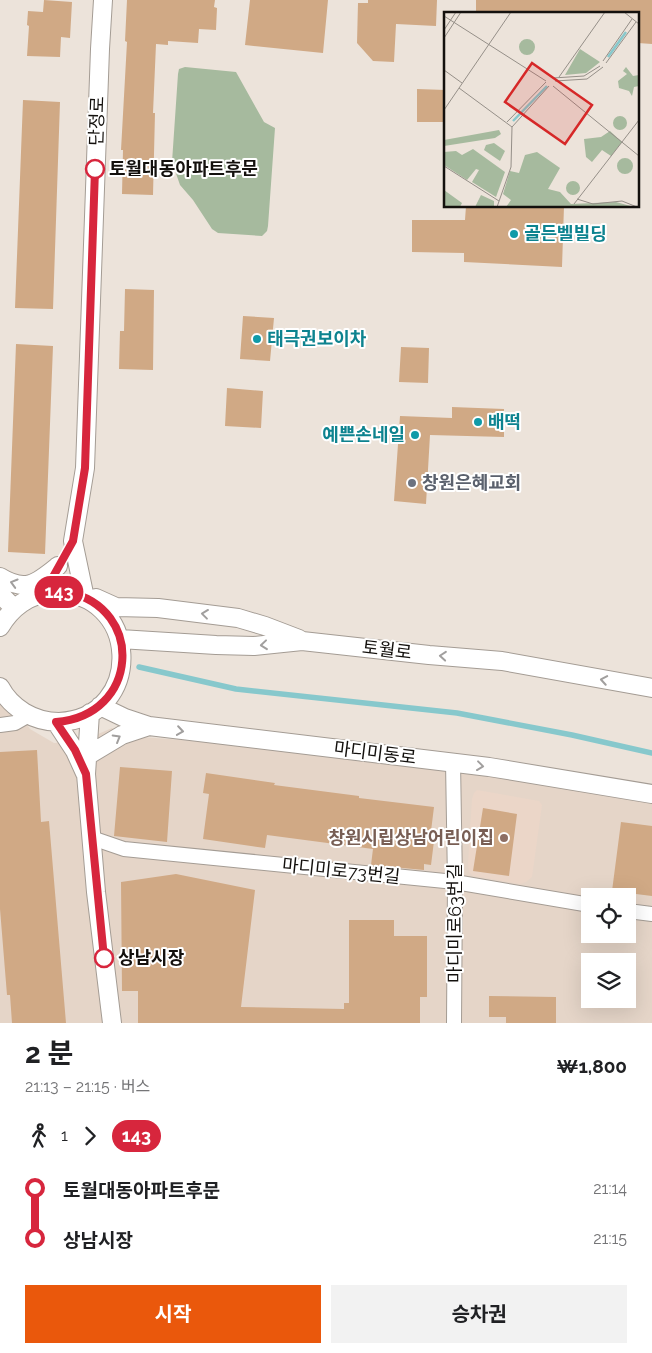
<!DOCTYPE html>
<html lang="ko">
<head>
<meta charset="utf-8">
<style>
  body { margin:0; font-family:Raleway,"Noto Sans KR",sans-serif; background:#f2f2f2; color:#202124; height:100vh; display:flex; flex-direction:column; font-size:19px; white-space:nowrap }
  * { box-sizing:border-box; margin:0 }
  p { font-size:16px; color:#757577 }
  .icon { flex:none; width:28px; height:28px; fill:none; stroke:currentColor; stroke-width:2; stroke-linecap:round; stroke-linejoin:round }
  .map { position:relative; height:1023px; overflow:hidden }
  .panel { display:flex; flex-direction:column; background:#fff; flex:1 }
  .panel>* { flex:none }
  .badge { padding:0 10px; border-radius:16px; font-size:18px; line-height:32px }
  .tools { position:absolute; left:581px; top:888px; display:grid; gap:10px }
  .tools a { display:grid; place-items:center; width:55px; height:55px; border-radius:0px; background:#fff; box-shadow:0 5px 20px #0002; font-size:25px }
  .map>.badge { position:absolute; translate:-50% -50%; box-shadow:0 0 0 2px #fff }
  .legs { display:flex; align-items:center; gap:8px; height:55px; padding:0 25px; font-size:16px }
  .legs p { margin-inline-start:auto }
  .headline { display:flex; align-items:center; justify-content:space-between; height:85px; padding:0 25px }
  h1 { font-size:28px; font-weight:700; line-height:38px }
  .cta { display:flex; gap:10px; margin-top:auto; padding:10px 25px }
  .cta a { flex:1; height:58px; border-radius:0px; background:#ea580c; color:#fff; font-size:20px; font-weight:700; line-height:58px; text-align:center }
  .cta a+a { background:#f2f2f2; color:#202124 }
  ul { padding:0 25px; list-style:none }
  li { display:flex; align-items:center; gap:18px; height:50px; font-size:19px }
  li i { display:grid; place-items:center; width:8px; height:100%; margin:0 6px; background:currentColor }
  li i::after { content:''; width:12px; height:12px; margin:-6px; border:4px solid; border-radius:50%; background:#fff }
  li p { margin-inline-start:auto }
  li:first-child i { background:linear-gradient(#0000 50%,currentColor 0) }
  li:last-child i { background:linear-gradient(currentColor 50%,#0000 0) }
  .map>svg:first-child { display:block }
  .built { fill:#e5d5c8; fill-rule:evenodd }
  .education { fill:#ebd6c8 }
  .park { fill:#a6ba9e }
  .lines { fill:none; stroke-linecap:round; stroke-linejoin:round }
  .stream { stroke:#87c8cc; stroke-width:5.5 }
  .building { fill:#d0a985 }
  .minor-casing { stroke:#a49c94; stroke-width:16 }
  .tertiary-casing { stroke:#a49c94; stroke-width:20 }
  .minor { stroke:#fff; stroke-width:14 }
  .tertiary { stroke:#fff; stroke-width:18 }
  .oneway { stroke:#a19f9e }
  .line-1-casing { stroke:#fff; stroke-width:11 }
  .line-1 { stroke:#d7263d; stroke-width:8 }
  .stop-1-dot { fill:#fff; stroke:#d7263d; stroke-width:2.5 }
  .culture-dot { fill:#0f9aa8; stroke:#fff; stroke-width:2 }
  .worship-dot { fill:#6b7280; stroke:#fff; stroke-width:2 }
  .education-dot { fill:#8d6e63; stroke:#fff; stroke-width:2 }
  .labels { text-anchor:middle; stroke-width:4; stroke-linejoin:round; paint-order:stroke }
  .street-label { font-size:18px; fill:#13100d; stroke:#fff }
  .stop-label { font-size:18px; font-weight:bold; fill:#13100d; stroke:#fff; text-anchor:start }
  .culture-label { font-size:18px; font-weight:bold; fill:#0d838f; stroke:#fff; text-anchor:start }
  .worship-label { font-size:18px; font-weight:bold; fill:#5b616d; stroke:#fff; text-anchor:start }
  .education-label { font-size:18px; font-weight:bold; fill:#785e54; stroke:#fff; text-anchor:end }
  .inset-river { fill:none; stroke:#87c8cc; stroke-width:2.5 }
  .inset-road { fill:none; stroke:#958f88; stroke-width:1 }
  .view { fill:#d62828; fill-opacity:0.15; stroke:#d62828; stroke-width:2.5 }
  .inset-edge { fill:none; stroke:#13100d; stroke-width:2.5 }
</style>
</head>
<body>
<div class="map">
<svg width="652" height="1023" viewBox="0 0 652 1023">
  <rect width="100%" height="100%" fill="#ece3da"/>
  <path class="built" d="M 0,687 L 30,729 L 54,743 L 82,741 L 112,728 L 129,736 L 182,740 L 420,764 L 652,803 L 652,1023 L 0,1023 ZM 590,896 L 628,896 L 628,934 L 590,934 ZM 590,961 L 628,961 L 628,999 L 590,999 Z"/>
  <path class="education" d="M 477,790 L 539,801 L 542,805 L 532,877 L 526,882 L 520,884 L 473,876 L 469,872 L 468,864 L 472,799 L 474,793 Z"/>
  <path class="park" d="M 185,67 L 236,72 L 264,122 L 275,128 L 268,226 L 267,231 L 262,236 L 218,233 L 212,229 L 193,200 L 180,185 L 172,162 L 178,74 L 179,69 Z"/>
  <g class="lines">
    <path class="stream" d="M 139,667 L 236,689 L 457,713 L 572,735 L 652,753"/>
  </g>
  <path class="building" d="M 44,0 L 72,2 L 70,38 L 61,37 L 60,57 L 27,56 L 29,26 L 27,25 L 28,11 L 43,12 Z
    M 127,0 L 215,0 L 214,7 L 217,8 L 216,30 L 199,29 L 198,43 L 168,41 L 168,45 L 156,44 L 153,113 L 155,113 L 153,195 L 122,194 L 123,150 L 121,150 L 127,42 L 125,41 Z
    M 250,0 L 328,0 L 323,53 L 245,45 Z
    M 368,0 L 437,0 L 436,26 L 396,24 L 394,62 L 373,61 L 357,43 L 358,3 L 368,3 Z
    M 476,0 L 652,0 L 652,44 L 638,43 L 638,14 L 476,14 Z
    M 417,89 L 446,90 L 446,122 L 417,122 Z
    M 23,100 L 60,102 L 53,309 L 15,308 Z
    M 466,206 L 564,206 L 562,267 L 464,262 L 464,253 L 412,252 L 412,220 L 465,220 Z
    M 125,289 L 154,290 L 153,370 L 119,369 L 120,331 L 124,331 Z
    M 243,316 L 274,318 L 270,361 L 240,359 Z
    M 16,344 L 53,346 L 45,554 L 8,552 Z
    M 401,347 L 429,348 L 428,383 L 399,382 Z
    M 227,388 L 263,391 L 261,428 L 225,426 Z
    M 452,407 L 504,409 L 504,437 L 430,435 L 426,504 L 394,501 L 400,416 L 452,418 Z
    M 37,750 L 41,822 L 49,821 L 66,1023 L 12,1023 L 10,995 L 7,995 L 0,909 L 0,752 Z
    M 120,767 L 172,771 L 167,842 L 114,836 Z
    M 206,773 L 275,783 L 274,785 L 359,796 L 359,798 L 434,807 L 431,831 L 435,833 L 431,865 L 424,864 L 424,870 L 371,865 L 373,849 L 267,835 L 265,848 L 203,839 L 209,794 L 203,793 Z
    M 483,808 L 517,814 L 509,876 L 473,871 Z
    M 621,822 L 652,826 L 652,896 L 612,891 Z
    M 176,874 L 255,890 L 241,1007 L 344,1009 L 344,1003 L 349,1003 L 349,920 L 394,920 L 394,936 L 427,936 L 427,997 L 420,997 L 420,1023 L 138,1023 L 138,991 L 122,991 L 121,882 Z
    M 489,996 L 556,997 L 556,1023 L 506,1023 L 506,1017 L 489,1017 Z"/>
  <g class="lines">
    <defs>
      <path id="minor" d="M 0,725 L 15,723 L 29,715
        M 453,762 L 455,882 L 454,1023
        M 92,838 L 124,849 L 455,882 L 590,905
        M 628,911 L 652,914"/>
      <path id="tertiary" d="M 0,577 C 26,593 37,583 58,566
        M 0,594 L 14,608
        M 85,598 L 73,541 L 85,468 L 100,49 L 103,0
        M 96,598 L 116,607 L 158,608 L 238,618 L 265,626 L 299,639
        M 0,627 C 11,608 29,594 51,593 C 141,588 146,718 59,722 C 34,722 11,708 0,687
        M 120,639 L 216,645 L 254,646 L 302,641 L 429,655 L 502,661 L 652,688
        M 100,706 L 125,718 L 149,726 L 489,767 L 652,794
        M 90,713 L 86,774 L 96,892 L 112,1023
        M 56,722 L 75,751 L 85,773
        M 87,756 L 122,735 L 149,726"/>
    </defs>
    <use href="#minor" class="minor-casing"/>
    <use href="#tertiary" class="tertiary-casing"/>
    <use href="#minor" class="minor"/>
    <use href="#tertiary" class="tertiary"/>
  </g>
  <defs><path id="oneway-chevron" d="M-2-3.5L2.5 0L-2 3.5" fill="none" stroke-width="1.6" stroke-linecap="round" stroke-linejoin="round" transform="scale(1.25)"/></defs>
  <g class="oneway">
    <use href="#oneway-chevron" transform="translate(14 583) rotate(-164)"/>
    <use href="#oneway-chevron" transform="translate(205 614) rotate(-173)"/>
    <use href="#oneway-chevron" transform="translate(264 645) rotate(174)"/>
    <use href="#oneway-chevron" transform="translate(443 656) rotate(-175)"/>
    <use href="#oneway-chevron" transform="translate(604 680) rotate(-170)"/>
    <use href="#oneway-chevron" transform="translate(180 731) rotate(8)"/>
    <use href="#oneway-chevron" transform="translate(117 738) rotate(-30)"/>
    <use href="#oneway-chevron" transform="translate(480 766) rotate(7)"/>
  </g>
  <g class="lines">
    <defs>
      <path id="line-1" d="M 95,169 L 85,468 L 73,541 L 44,593 C 51,593 60,591 67,592 C 146,608 139,716 56,722 L 75,750 L 86,774 L 104,958"/>
    </defs>
    <use href="#line-1" class="line-1-casing"/>
    <use href="#line-1" class="line-1"/>
  </g>
  <g class="stop-1-dot">
    <circle cx="95" cy="169" r="9"/>
    <circle cx="104" cy="958" r="9"/>
  </g>
  <g class="culture-dot">
    <circle cx="514" cy="234" r="5"/>
    <circle cx="257" cy="339" r="5"/>
    <circle cx="478" cy="422" r="5"/>
    <circle cx="415" cy="435" r="5"/>
  </g>
  <circle class="worship-dot" cx="412" cy="483" r="5"/>
  <circle class="education-dot" cx="504" cy="838" r="5"/>
  <g class="labels">
    <g class="street-label">
      <text transform="translate(97 121) rotate(-88)" y="6">단정로</text>
      <text transform="translate(387 650) rotate(7)" y="6">토월로</text>
      <text transform="translate(375 753) rotate(7)" y="6">마디미동로</text>
      <text transform="translate(341 871) rotate(6)" y="6">마디미로73번길</text>
      <text transform="translate(455 923) rotate(-90)" y="6">마디미로63번길</text>
    </g>
    <g class="stop-label">
      <text x="109" y="175">토월대동아파트후문</text>
      <text x="118" y="964">상남시장</text>
    </g>
    <g class="culture-label">
      <text x="524" y="240">골든벨빌딩</text>
      <text x="267" y="345">태극권보이차</text>
      <text x="488" y="428">배떡</text>
      <text x="405" y="441" text-anchor="end">예쁜손네일</text>
    </g>
    <g class="worship-label">
      <text x="422" y="489">창원은혜교회</text>
    </g>
    <g class="education-label">
      <text x="494" y="844">창원시립상남어린이집</text>
    </g>
  </g>
  <g transform="translate(444 12)">
    <rect width="195" height="195" fill="#ece3da"/>
    <path d="M 93,140 L 116,156 L 104,177 L 116,180 L 127,192 L 172,190 L 190,195 L 62,195 L 67,188 L 59,182 L 66,159 L 75,161 L 81,143 Z" fill="#a6ba9e"/>
    <path d="M 55,118 L 57,122 L 51,126 L 0,134 L 0,128 Z" fill="#a6ba9e"/>
    <path d="M75 35a8 8 0 1 1 16 0a8 8 0 1 1-16 0ZM 136,37 L 156,50 L 142,61 L 121,63 ZM169 111a7 7 0 1 1 14 0a7 7 0 1 1-14 0ZM 166,119 L 178,130 L 167,144 L 158,138 L 148,150 L 142,145 L 140,127 L 157,125 ZM 50,131 L 61,139 L 56,149 L 40,138 L 42,133 ZM173 154a8 8 0 1 1 16 0a8 8 0 1 1-16 0ZM122 176a7 7 0 1 1 14 0a7 7 0 1 1-14 0ZM 0,178 L 18,191 L 16,195 L 0,195 ZM 37,183 L 50,189 L 50,195 L 31,195 Z" fill="#a6ba9e"/>
    <path d="M 182,55 L 189,64 L 195,63 L 195,74 L 190,75 L 188,84 L 185,79 L 175,76 L 174,69 L 183,62 L 179,59 ZM 29,137 L 61,160 L 52,185 L 28,170 L 35,158 L 32,157 L 23,168 L 0,153 L 0,140 L 12,139 L 18,143 Z" fill="#a6ba9e"/>
    <path class="inset-river" d="M 164,45 L 182,20M 69,109 L 103,74"/>
    <path class="inset-road" d="M 180,0 L 195,12M 0,4 L 102,69M 0,18 L 12,0M 0,26 L 17,0M 159,49 L 188,7M 162,51 L 192,10M 0,58 L 18,71M 115,65 L 161,0M 109,66 L 140,64 L 156,54M 111,69 L 143,67 L 159,55M 109,74 L 195,144M 15,76 L 68,115M 0,98 L 67,0M 63,110 L 102,70M 68,115 L 105,74M 0,154 L 55,189M 133,187 L 149,192 L 178,189 L 193,195M 130,192 L 195,108M 53,195 L 67,155 L 68,115"/>
    <path class="view" d="M 88,51 L 148,93 L 121,132 L 61,90 Z"/>
    <rect width="195" height="195" class="inset-edge"/>
  </g>
</svg>
<div class="tools">
<a><svg class="icon" aria-label="locate" viewBox="0 0 24 24"><circle cx="12" cy="12" r="6"/><path d="M12 2v4M12 18v4M2 12h4M18 12h4"/></svg></a>
<a><svg class="icon" aria-label="layers" viewBox="0 0 24 24"><path d="M12 4l9 5-9 5-9-5zM3 14l9 5 9-5"/></svg></a>
</div>
<b class="badge" style="left:59px;top:592px;background:#d7263d;color:#fff">143</b>
</div>
<section class="panel">
<div class="headline"><div><h1>2 분</h1><p>21:13 – 21:15 · 버스</p></div><b>₩1,800</b></div>
<div class="legs"><svg class="icon" aria-label="walk" viewBox="0 0 24 24"><circle cx="13" cy="4" r="2"/><path d="M13 8l-2 6 4 7M11 14l-3 7M7 12l3-4h3l4 4"/></svg>1<svg class="icon" aria-label="forward" viewBox="0 0 24 24"><path d="M9 5l7 7-7 7"/></svg><b class="badge" style="background:#d7263d;color:#fff">143</b></div>
<ul>
<li><i style="color:#d7263d"></i><b>토월대동아파트후문</b><p>21:14</p></li>
<li><i style="color:#d7263d"></i><b>상남시장</b><p>21:15</p></li>
</ul>
<div class="cta"><a>시작</a><a>승차권</a></div>
</section>
</body>
</html>
